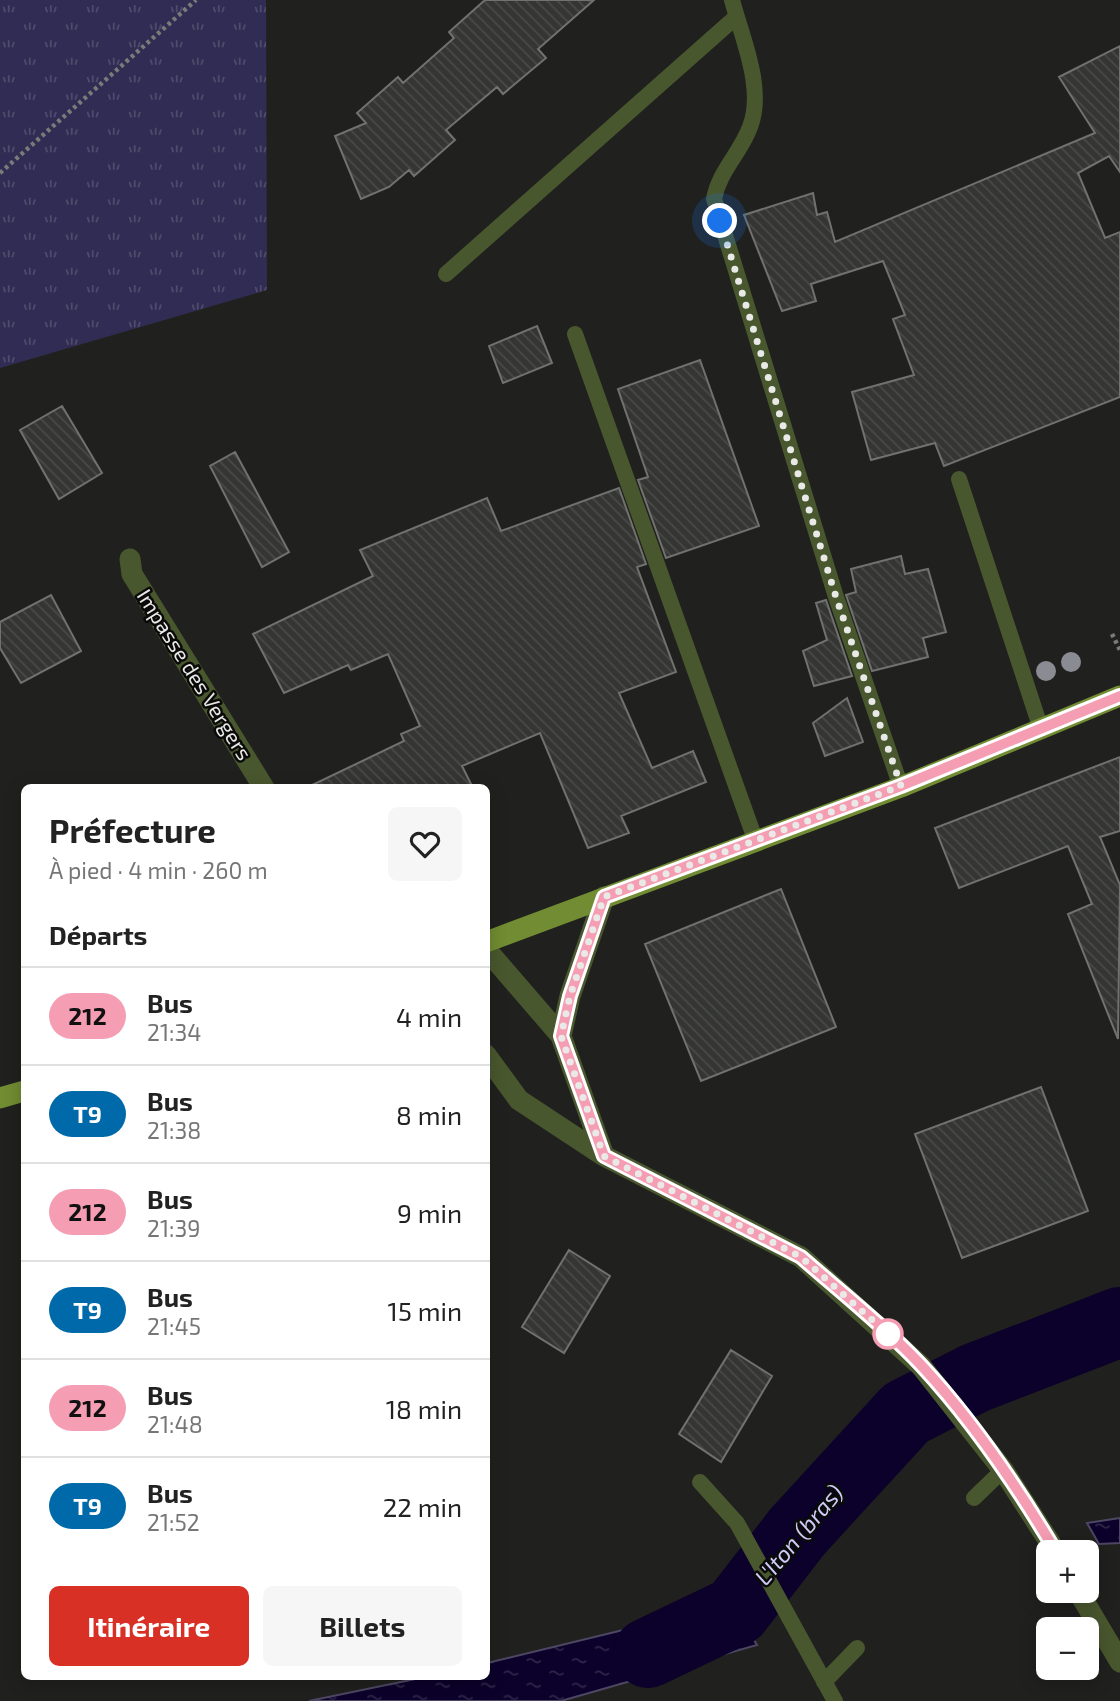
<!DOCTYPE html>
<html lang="fr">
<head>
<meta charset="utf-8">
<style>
  body { margin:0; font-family:"Exo 2",sans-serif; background:#f6f6f6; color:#222; height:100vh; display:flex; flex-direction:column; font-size:26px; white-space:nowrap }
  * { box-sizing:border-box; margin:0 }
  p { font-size:23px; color:#767676 }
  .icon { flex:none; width:38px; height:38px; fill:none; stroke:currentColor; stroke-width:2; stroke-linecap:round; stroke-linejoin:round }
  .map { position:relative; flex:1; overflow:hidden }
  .drawer { position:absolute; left:21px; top:784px; width:469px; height:896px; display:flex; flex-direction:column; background:#fff; border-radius:10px; box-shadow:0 4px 18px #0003 }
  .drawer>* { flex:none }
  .badge { padding:0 14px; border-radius:23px; font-size:24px; line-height:46px }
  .buttons { position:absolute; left:1036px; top:1540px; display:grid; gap:14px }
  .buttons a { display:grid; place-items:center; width:63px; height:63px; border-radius:10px; background:#fff; box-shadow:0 4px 18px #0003; font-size:35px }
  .you { position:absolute; width:35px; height:35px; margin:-18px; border:5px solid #fff; border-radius:50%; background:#1a73e8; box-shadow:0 0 0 10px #1a73e833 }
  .map>.badge { position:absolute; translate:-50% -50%; box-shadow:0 0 0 4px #fff }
  h2 { padding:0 28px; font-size:26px; line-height:63px }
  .round { display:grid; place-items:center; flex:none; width:74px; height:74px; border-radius:10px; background:#f6f6f6 }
  .overview { display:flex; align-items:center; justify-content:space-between; height:119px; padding:0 28px }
  h1 { font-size:33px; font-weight:700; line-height:52px }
  .action { display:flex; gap:14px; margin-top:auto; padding:14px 28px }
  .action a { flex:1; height:80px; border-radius:10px; background:#d93025; color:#fff; font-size:28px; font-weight:700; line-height:80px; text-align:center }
  .action a+a { background:#f6f6f6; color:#222 }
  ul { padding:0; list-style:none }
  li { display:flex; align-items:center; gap:21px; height:98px; padding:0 28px; border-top:2px solid #e0e0e0 }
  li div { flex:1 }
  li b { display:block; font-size:26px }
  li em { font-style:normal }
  li .badge { min-width:77px; font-weight:700; text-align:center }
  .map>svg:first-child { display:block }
  .grass { fill:url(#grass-tufts) }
  .water { fill:url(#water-ripples); stroke:#4e4763; stroke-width:2 }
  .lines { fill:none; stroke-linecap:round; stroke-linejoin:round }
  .river { stroke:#0c012a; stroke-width:70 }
  .building { fill:url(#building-back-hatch); stroke:#71726f; stroke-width:2 }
  .path { stroke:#7a7b79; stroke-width:4.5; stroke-dasharray:3.5 3.5; stroke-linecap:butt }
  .lane { stroke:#49572e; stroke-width:16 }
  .street { stroke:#49572e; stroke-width:21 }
  .primary { stroke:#718c32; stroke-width:21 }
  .tree { fill:#8b8b93 }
  .line-casing { stroke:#fff; stroke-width:16 }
  .line { stroke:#f59eb3; stroke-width:10 }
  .walk { stroke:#e9eae8; stroke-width:7; stroke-dasharray:0 12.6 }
  .stop-dot { fill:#fff; stroke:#f59eb3; stroke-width:3.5 }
  .labels { text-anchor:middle; stroke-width:5; stroke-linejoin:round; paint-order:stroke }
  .street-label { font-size:21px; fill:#e9eae8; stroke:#0a0b09 }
  .water-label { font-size:23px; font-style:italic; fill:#cecbfb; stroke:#0a0b09 }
</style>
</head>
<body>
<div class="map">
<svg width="1120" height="1701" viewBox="0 0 1120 1701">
  <defs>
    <pattern id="grass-tufts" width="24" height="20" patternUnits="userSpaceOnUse" patternTransform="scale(1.75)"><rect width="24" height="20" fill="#312c53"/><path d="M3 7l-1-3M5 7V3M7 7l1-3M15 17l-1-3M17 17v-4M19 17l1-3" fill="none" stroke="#4f4b6c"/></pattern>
    <pattern id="water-ripples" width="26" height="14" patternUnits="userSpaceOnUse" patternTransform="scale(1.75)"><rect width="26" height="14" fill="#0c012a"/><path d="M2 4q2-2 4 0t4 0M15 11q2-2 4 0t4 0" fill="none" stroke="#2f2649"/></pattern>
    <pattern id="building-back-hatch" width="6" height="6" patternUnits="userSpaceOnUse" patternTransform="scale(1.75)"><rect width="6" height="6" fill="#353633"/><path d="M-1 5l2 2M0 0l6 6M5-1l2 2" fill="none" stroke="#484a47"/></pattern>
  </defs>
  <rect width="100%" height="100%" fill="#20211e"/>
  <path class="grass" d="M 0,0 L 266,0 L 267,290 L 0,368 Z"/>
  <path class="water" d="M 1120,1300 L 1120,1349 L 991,1395 L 960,1360 Z
    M 886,1391 L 925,1435 L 870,1473 L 806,1548 L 784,1511 L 869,1421 Z
    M 1120,1518 L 1120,1543 L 1099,1544 L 1087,1523 Z
    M 721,1587 L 757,1645 L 561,1701 L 309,1701 L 425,1677 L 486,1676 L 487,1663 L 652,1623 L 688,1610 Z"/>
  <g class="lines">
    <path class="river" d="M 648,1653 L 736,1611 L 797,1532 L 906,1413 L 975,1378 L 1120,1322"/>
  </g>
  <path class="building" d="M 485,0 L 594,0 L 538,49 L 546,58 L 503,94 L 497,87 L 446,130 L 455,140 L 414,176 L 409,170 L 389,187 L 361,199 L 335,136 L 366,123 L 357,113 L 398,77 L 403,83 L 454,38 L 449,32 Z
    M 1120,46 L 1120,172 L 1109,156 L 1078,173 L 1105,238 L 1120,232 L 1120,397 L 944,466 L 935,443 L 871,460 L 852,392 L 914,375 L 893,319 L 905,315 L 883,261 L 811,284 L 816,301 L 782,311 L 744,215 L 813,193 L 817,215 L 827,212 L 835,242 L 1095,133 L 1059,77 Z
    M 537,326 L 552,363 L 503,383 L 489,346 Z
    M 700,360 L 759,526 L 666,558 L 638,480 L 648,477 L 618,389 Z
    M 62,406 L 102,473 L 59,499 L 20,430 Z
    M 235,452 L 289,552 L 262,567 L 210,466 Z
    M 619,488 L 646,564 L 637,567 L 676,672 L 619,693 L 652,768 L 693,751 L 706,782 L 621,816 L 629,833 L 588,848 L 540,733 L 462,766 L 473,788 L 306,788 L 404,741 L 401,734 L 420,726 L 388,654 L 351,670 L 348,665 L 284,693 L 253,634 L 373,576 L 360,550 L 487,498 L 501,531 Z
    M 901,556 L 905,574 L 928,569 L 946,632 L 923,638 L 928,657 L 872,671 L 846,595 L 856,592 L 851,569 Z
    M 51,595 L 81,651 L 21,683 L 0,648 L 0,622 Z
    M 826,600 L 852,676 L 814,686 L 803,651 L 827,640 L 816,603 Z
    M 847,698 L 863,742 L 825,756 L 813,723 Z
    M 1120,757 L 1120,831 L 1100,837 L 1120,885 L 1118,1039 L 1068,914 L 1092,904 L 1068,846 L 959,888 L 935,828 Z
    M 781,889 L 836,1027 L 701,1081 L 645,944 Z
    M 1041,1087 L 1088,1211 L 962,1258 L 915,1134 Z
    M 569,1250 L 610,1276 L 564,1353 L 522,1327 Z
    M 731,1350 L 772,1376 L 721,1462 L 679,1434 Z"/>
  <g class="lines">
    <path class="path" d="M 0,173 L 196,0
      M 1112,634 L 1120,650"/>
    <path class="lane" d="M 732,0 C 742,38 765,89 750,127 C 740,154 719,171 714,199 L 836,597 L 901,787
      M 446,274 L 736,17
      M 575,334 L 755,839
      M 959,479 L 1041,729
      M 700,1482 L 737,1523 L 835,1701
      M 974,1498 L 1003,1470
      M 824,1682 L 857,1648"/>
    <path class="street" d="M 130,559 L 132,574 L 264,788
      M 486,949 L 561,1036 L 604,1156
      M 561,1036 L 570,996 L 604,897
      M 486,1055 L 519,1100 L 604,1156 L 801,1257 L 921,1366 L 1003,1470 L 1056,1552
      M 1078,1591 L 1120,1662"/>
    <path class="primary" d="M 486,942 L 901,787 L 1120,696
      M 0,1098 L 24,1091"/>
  </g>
  <g class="tree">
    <circle cx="1071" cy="662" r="10"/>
    <circle cx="1046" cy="671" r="10"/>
  </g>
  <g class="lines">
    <defs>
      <path id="line" d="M 1056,1552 C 1017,1486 973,1421 921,1365 C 884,1326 841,1292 801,1257 L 604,1156 L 561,1036 L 570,996 L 604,897 L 901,786 L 1120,696"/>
    </defs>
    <use href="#line" class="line-casing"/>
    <use href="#line" class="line"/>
    <path class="walk" d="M 720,221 L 836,597 L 901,786 L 604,897 L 570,996 L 561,1036 L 604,1156 L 801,1257 L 888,1334"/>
  </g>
  <circle class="stop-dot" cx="888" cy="1334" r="14"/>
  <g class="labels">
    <g class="street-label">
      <text transform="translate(194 675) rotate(58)" y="7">Impasse des Vergers</text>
    </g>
    <g class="water-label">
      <text transform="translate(799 1535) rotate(-50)" y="8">L'Iton (bras)</text>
    </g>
  </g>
</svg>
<div class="buttons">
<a>+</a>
<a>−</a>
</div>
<div class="you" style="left:720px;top:221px"></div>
<section class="drawer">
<div class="overview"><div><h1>Préfecture</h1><p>À pied · 4 min · 260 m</p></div><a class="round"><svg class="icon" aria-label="heart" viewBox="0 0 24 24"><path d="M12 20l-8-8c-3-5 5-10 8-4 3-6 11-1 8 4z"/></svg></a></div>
<h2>Départs</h2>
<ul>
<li><span class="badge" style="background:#f59eb3;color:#111">212</span><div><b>Bus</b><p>21:34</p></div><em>4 min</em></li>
<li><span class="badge" style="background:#0069a9;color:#fff">T9</span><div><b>Bus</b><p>21:38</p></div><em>8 min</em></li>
<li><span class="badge" style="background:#f59eb3;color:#111">212</span><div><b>Bus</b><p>21:39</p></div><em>9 min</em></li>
<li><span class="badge" style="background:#0069a9;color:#fff">T9</span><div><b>Bus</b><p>21:45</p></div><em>15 min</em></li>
<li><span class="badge" style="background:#f59eb3;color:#111">212</span><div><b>Bus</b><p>21:48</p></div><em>18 min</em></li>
<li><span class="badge" style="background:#0069a9;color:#fff">T9</span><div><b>Bus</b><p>21:52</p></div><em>22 min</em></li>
</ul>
<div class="action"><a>Itinéraire</a><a>Billets</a></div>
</section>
</div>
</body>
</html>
